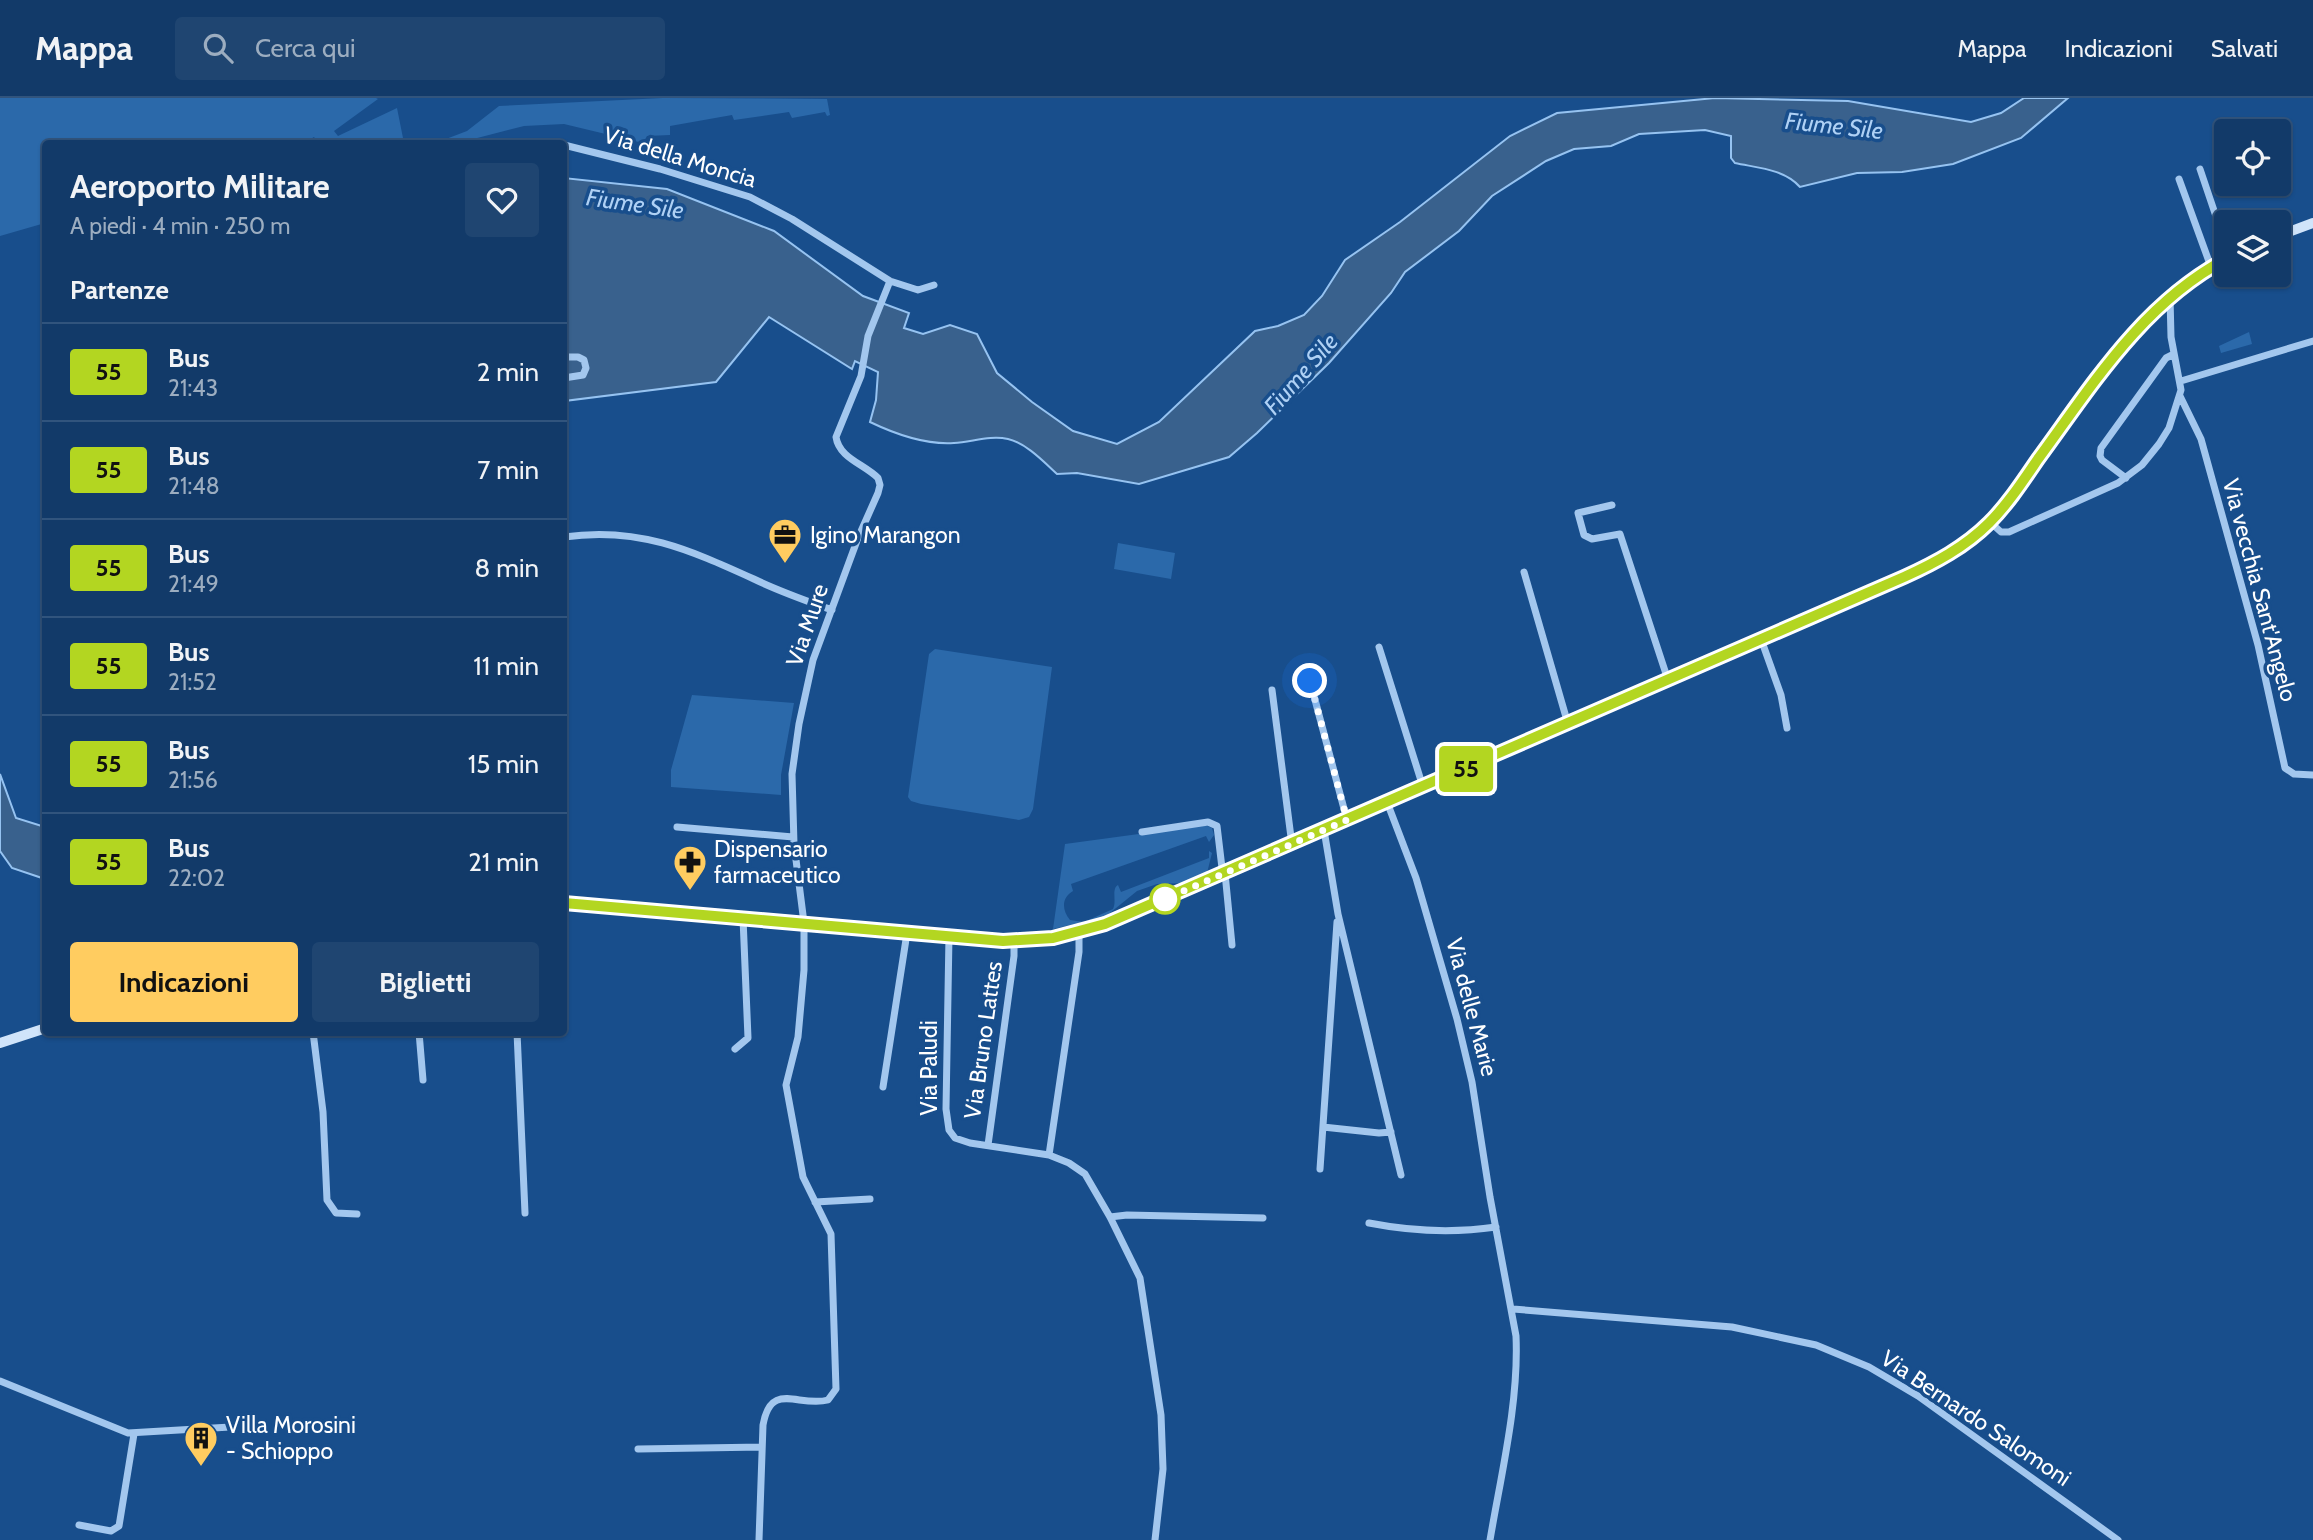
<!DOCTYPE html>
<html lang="it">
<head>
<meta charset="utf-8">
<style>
  body { margin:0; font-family:Cabin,sans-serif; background:#1f4571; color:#f1f3f6; height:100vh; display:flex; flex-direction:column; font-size:26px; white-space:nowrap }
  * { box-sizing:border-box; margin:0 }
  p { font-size:23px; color:#9cadc0 }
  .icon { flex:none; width:38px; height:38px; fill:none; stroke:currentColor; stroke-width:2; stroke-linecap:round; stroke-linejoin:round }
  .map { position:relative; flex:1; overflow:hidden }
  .details { position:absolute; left:42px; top:42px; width:525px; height:896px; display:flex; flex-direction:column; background:#123a69; border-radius:7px; box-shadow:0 2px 5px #0004,0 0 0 2px #31547d }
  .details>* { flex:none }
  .badge { padding:0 14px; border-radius:5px; font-size:24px; line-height:46px }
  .fabs { position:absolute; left:2214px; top:21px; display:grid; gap:14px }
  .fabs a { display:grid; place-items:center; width:77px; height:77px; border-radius:7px; background:#123a69; box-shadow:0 2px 5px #0004,0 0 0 2px #31547d; font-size:35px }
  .you { position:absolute; width:35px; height:35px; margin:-18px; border:5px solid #fff; border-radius:50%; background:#1a73e8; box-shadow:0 0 0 10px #1a73e833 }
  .map>.badge { position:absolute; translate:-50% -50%; box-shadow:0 0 0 4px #fff }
  h2 { padding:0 28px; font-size:26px; line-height:63px }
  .round { display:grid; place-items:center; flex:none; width:74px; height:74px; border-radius:7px; background:#1f4571 }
  .overview { display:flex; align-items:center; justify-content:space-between; height:119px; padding:0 28px }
  h1 { font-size:33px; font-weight:700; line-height:52px }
  .cta { display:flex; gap:14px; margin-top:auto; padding:14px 28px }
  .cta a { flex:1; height:80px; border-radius:7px; background:#ffcc60; color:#111; font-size:28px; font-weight:700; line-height:80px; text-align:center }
  .cta a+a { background:#1f4571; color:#f1f3f6 }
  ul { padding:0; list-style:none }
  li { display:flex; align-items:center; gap:21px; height:98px; padding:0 28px; border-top:2px solid #31547d }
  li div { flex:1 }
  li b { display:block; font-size:26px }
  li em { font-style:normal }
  li .badge { min-width:77px; font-weight:700; text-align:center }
  header { display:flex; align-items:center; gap:42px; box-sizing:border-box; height:98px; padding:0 35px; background:#123a69; border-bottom:2px solid #31547d }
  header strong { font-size:33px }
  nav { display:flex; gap:38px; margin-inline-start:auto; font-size:24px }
  .search { width:490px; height:63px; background:#1f4571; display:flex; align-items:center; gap:18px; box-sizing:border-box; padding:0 24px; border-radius:7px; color:#9cadc0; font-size:26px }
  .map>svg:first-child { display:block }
  .green { fill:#2b69aa }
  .water { fill:#39618d; stroke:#96c3f1; stroke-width:2 }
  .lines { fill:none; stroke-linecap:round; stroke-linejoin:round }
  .street { stroke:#a3c7ee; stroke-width:7 }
  .secondary { stroke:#d0e4fa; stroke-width:10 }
  .line-casing { stroke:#fff; stroke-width:16 }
  .line { stroke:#b3d621; stroke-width:10 }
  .walk { stroke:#fff; stroke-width:7; stroke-dasharray:0 12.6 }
  .stop-dot { fill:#fff; stroke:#b3d621; stroke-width:3.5 }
  .labels { text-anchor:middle; stroke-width:7; stroke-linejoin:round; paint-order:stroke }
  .street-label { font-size:23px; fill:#fff; stroke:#184e8c }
  .poi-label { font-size:23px; fill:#fff; stroke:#184e8c; text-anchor:start }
  .water-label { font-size:24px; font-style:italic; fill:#afd1f5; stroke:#184e8c }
</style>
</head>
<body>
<header>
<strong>Mappa</strong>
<div class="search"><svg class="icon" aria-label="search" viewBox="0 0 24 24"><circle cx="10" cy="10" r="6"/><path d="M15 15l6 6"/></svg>Cerca qui</div>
<nav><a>Mappa</a><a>Indicazioni</a><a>Salvati</a></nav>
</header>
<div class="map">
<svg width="2313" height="1442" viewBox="0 0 2313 1442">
  <rect width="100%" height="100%" fill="#184e8c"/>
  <path class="green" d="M 0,0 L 376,0 L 378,1 L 334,33 L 338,38 L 397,10 L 404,45 L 314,45 L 317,43 L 314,39 L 302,46 L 46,46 L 45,125 L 0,138 Z
    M 663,0 L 827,1 L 830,17 L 827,18 L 825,14 L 792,20 L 789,14 L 734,22 L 732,17 L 670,28 L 670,37 L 647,38 L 643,45 L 564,26 L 524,28 L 458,45 L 412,45 L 446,41 L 467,33 L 499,8 Z
    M 2249,234 L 2252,246 L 2221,255 L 2219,248 Z
    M 1118,445 L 1175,455 L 1171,481 L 1114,471 Z
    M 935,551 L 1052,569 L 1033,711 L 1029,719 L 1019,722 L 921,706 L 911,703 L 908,699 L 929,556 Z
    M 692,597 L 794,605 L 781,677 L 781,697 L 671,689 L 671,672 Z
    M 1205,727 L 1212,730 L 1214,737 L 1209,744 L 1206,738 L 1071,786 L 1073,793 C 1061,800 1062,812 1070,822 L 1084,824 L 1113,811 C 1117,803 1111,791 1118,787 L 1121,794 L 1209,760 L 1209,753 L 1212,755 L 1207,775 L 1183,785 L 1157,786 L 1137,793 L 1105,819 L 1053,831 L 1065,746 Z"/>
  <path class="water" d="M 1715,0 L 1848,3 L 1971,24 L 2001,15 L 2024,0 L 2068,0 L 2021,40 L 1953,66 L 1902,74 L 1857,75 L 1800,89 C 1784,71 1758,70 1735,65 L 1731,60 L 1731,38 L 1705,32 L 1639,36 L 1611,48 L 1574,51 L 1546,63 L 1492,98 L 1459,133 L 1405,174 L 1391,195 L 1329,265 L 1257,335 L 1229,359 L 1139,386 L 1077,375 L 1057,376 C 1044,364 1026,345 1008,341 C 990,337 972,344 954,345 C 925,347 895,336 870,324 L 876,302 L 878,274 L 855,263 L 852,271 L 769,219 L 716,284 L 564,303 L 564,80 L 667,91 L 774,133 L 863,198 L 909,215 L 904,230 L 923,236 L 950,227 L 977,236 L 997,275 L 1032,304 L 1073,333 L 1117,346 L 1159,324 L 1255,233 L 1278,228 L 1304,217 L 1322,198 L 1345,162 L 1400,124 L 1510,38 L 1557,15 Z
    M 0,676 L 16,720 L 45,729 L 45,781 L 12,770 L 0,753 Z"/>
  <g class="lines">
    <path class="street" d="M 564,47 L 660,71 L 750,99 L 792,121 L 890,183 L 918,192 L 934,187
      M 2200,71 L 2226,148
      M 2179,81 L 2211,169
      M 564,259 L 578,259 L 584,262 L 586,270 L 583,277 L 564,280
      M 2181,283 L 2313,243
      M 2180,298 L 2201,341 L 2258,547 L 2285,670 L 2294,676 L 2313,677
      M 2126,380 L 2102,362 L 2100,358 L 2101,350 L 2166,260 L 2174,256
      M 1612,407 L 1578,415 L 1584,437 L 1592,441 L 1620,436 L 1668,582
      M 1990,424 L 2001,434 L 2009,434 L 2118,385 L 2142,367 L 2159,346 L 2169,330 L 2181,292 L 2171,239 L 2170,199
      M 564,439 C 638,428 690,452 756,482 C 781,494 807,503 832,512
      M 1524,474 L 1568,626
      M 1761,541 L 1781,597 L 1787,630
      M 1379,549 L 1423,689
      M 1310,583 L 1347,722
      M 1272,592 L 1292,747
      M 1387,704 L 1416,780 L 1457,921 L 1472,984 L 1490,1099 L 1516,1238 C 1519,1304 1501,1377 1490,1442
      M 677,729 L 793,739
      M 1324,732 L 1338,816 L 1401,1077
      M 1142,734 L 1208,724 L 1217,728 L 1222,770 L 1225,775 L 1232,847
      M 949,838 L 946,1011 L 949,1032 L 955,1040 L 970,1045 L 1049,1057 L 1069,1065 L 1085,1076 L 1110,1119 L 1140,1180 L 1161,1317 L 1163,1371 L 1155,1442
      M 313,934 L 323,1014 L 327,1102 L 336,1115 L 357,1116
      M 419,934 L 423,982
      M 517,934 L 525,1115
      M 735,951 L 748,940 L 743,820
      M 883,989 L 907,835
      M 1323,1029 L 1379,1035 L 1391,1034
      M 988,1047 L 1014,858 L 1014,843
      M 1049,1057 L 1079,854 L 1079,835
      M 1320,1071 L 1337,824
      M 815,1104 L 870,1101
      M 1110,1119 L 1127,1117 L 1263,1120
      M 1369,1125 C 1410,1133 1455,1135 1496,1129
      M 1513,1211 L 1732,1229 L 1816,1247 L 1869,1269 L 1918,1298 L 2118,1442
      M 0,1283 L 128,1335 L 265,1327
      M 638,1351 L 762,1349
      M 79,1427 L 111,1433 L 119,1428 L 134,1336
      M 759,1442 L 763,1327 C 771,1282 799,1310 828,1302 L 836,1291 L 831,1136 L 803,1079 L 786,987 L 798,939 L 804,872 L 804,825 L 794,746 L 792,676 L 799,626 L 813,562 L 858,440 L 878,395 L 880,387 L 878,380 C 864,366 839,360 836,339 L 861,278 L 868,238 L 890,183"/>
    <path class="secondary" d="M 2278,138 L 2313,125
      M 564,805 L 1003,843 L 1053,840 L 1105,826 L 1904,479 C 1930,467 1956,454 1978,435 C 2002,415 2020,387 2038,361 C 2093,287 2142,205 2226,161
      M 0,945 L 46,930"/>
  </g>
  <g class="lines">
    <defs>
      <path id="line" d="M 564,805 L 1003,843 L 1053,840 L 1105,826 L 1904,479 C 1935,465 1965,449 1989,425 C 2008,406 2023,383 2038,361 C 2093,286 2142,206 2226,161"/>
    </defs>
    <use href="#line" class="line-casing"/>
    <use href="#line" class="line"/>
    <path class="walk" d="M 1165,801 L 1163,802 L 1347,722 L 1310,583"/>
  </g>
  <defs>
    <symbol id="office-pin" viewBox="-11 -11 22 30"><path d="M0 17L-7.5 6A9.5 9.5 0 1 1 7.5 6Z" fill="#ffcc60" stroke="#184e8c"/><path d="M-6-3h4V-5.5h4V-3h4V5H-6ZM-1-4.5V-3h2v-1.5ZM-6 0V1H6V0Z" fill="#111"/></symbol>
    <symbol id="pharmacy-pin" viewBox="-11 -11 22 30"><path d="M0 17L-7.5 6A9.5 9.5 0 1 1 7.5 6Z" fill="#ffcc60" stroke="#184e8c"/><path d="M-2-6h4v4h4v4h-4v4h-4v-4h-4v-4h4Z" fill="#111"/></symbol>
    <symbol id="building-pin" viewBox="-11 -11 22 30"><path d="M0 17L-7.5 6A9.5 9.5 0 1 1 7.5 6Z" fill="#ffcc60" stroke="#184e8c"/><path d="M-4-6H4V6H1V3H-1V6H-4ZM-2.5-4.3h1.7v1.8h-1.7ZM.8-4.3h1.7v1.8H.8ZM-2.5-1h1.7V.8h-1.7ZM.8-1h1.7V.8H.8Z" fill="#111"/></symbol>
  </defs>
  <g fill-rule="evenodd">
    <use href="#office-pin" x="766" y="418" width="38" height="52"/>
    <use href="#pharmacy-pin" x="671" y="745" width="38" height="52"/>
    <use href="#building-pin" x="182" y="1321" width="38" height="52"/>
  </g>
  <circle class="stop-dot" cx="1165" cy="801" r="14"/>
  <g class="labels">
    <g class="street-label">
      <text transform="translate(680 59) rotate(17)" y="8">Via della Moncia</text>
      <text transform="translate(2260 492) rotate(75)" y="8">Via vecchia Sant'Angelo</text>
      <text transform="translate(807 527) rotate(-71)" y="8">Via Mure</text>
      <text transform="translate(1472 909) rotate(75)" y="8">Via delle Marie</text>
      <text transform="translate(983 942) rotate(-82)" y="8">Via Bruno Lattes</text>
      <text transform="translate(929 970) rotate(-90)" y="8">Via Paludi</text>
      <text transform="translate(1976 1320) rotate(34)" y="8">Via Bernardo Salomoni</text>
    </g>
    <g class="poi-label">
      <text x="810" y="445">Igino Marangon</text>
      <text x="714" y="759">Dispensario<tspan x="714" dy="26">farmaceutico</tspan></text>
      <text x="226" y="1335">Villa Morosini<tspan x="226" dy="26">- Schioppo</tspan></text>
    </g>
    <g class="water-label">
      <text transform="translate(1834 28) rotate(6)" y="8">Fiume Sile</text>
      <text transform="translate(635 106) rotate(8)" y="8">Fiume Sile</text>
      <text transform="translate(1301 276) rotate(-49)" y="8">Fiume Sile</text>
    </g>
  </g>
</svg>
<div class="fabs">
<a><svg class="icon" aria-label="locate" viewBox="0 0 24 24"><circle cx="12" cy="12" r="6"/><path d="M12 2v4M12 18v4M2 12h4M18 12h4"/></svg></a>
<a><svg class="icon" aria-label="layers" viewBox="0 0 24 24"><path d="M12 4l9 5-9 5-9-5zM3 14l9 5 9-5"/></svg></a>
</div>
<div class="you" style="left:1310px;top:583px"></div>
<b class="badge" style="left:1466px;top:671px;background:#b3d621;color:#111">55</b>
<section class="details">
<div class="overview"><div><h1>Aeroporto Militare</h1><p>A piedi · 4 min · 250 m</p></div><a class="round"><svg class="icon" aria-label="heart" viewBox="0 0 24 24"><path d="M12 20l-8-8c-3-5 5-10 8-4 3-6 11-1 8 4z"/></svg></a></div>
<h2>Partenze</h2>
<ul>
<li><span class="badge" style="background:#b3d621;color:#111">55</span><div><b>Bus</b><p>21:43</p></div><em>2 min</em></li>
<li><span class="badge" style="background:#b3d621;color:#111">55</span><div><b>Bus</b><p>21:48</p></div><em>7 min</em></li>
<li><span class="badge" style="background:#b3d621;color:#111">55</span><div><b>Bus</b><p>21:49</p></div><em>8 min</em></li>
<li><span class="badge" style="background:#b3d621;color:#111">55</span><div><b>Bus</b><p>21:52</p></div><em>11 min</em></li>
<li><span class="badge" style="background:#b3d621;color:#111">55</span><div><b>Bus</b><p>21:56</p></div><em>15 min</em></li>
<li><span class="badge" style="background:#b3d621;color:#111">55</span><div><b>Bus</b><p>22:02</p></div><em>21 min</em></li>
</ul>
<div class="cta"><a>Indicazioni</a><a>Biglietti</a></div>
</section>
</div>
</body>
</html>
